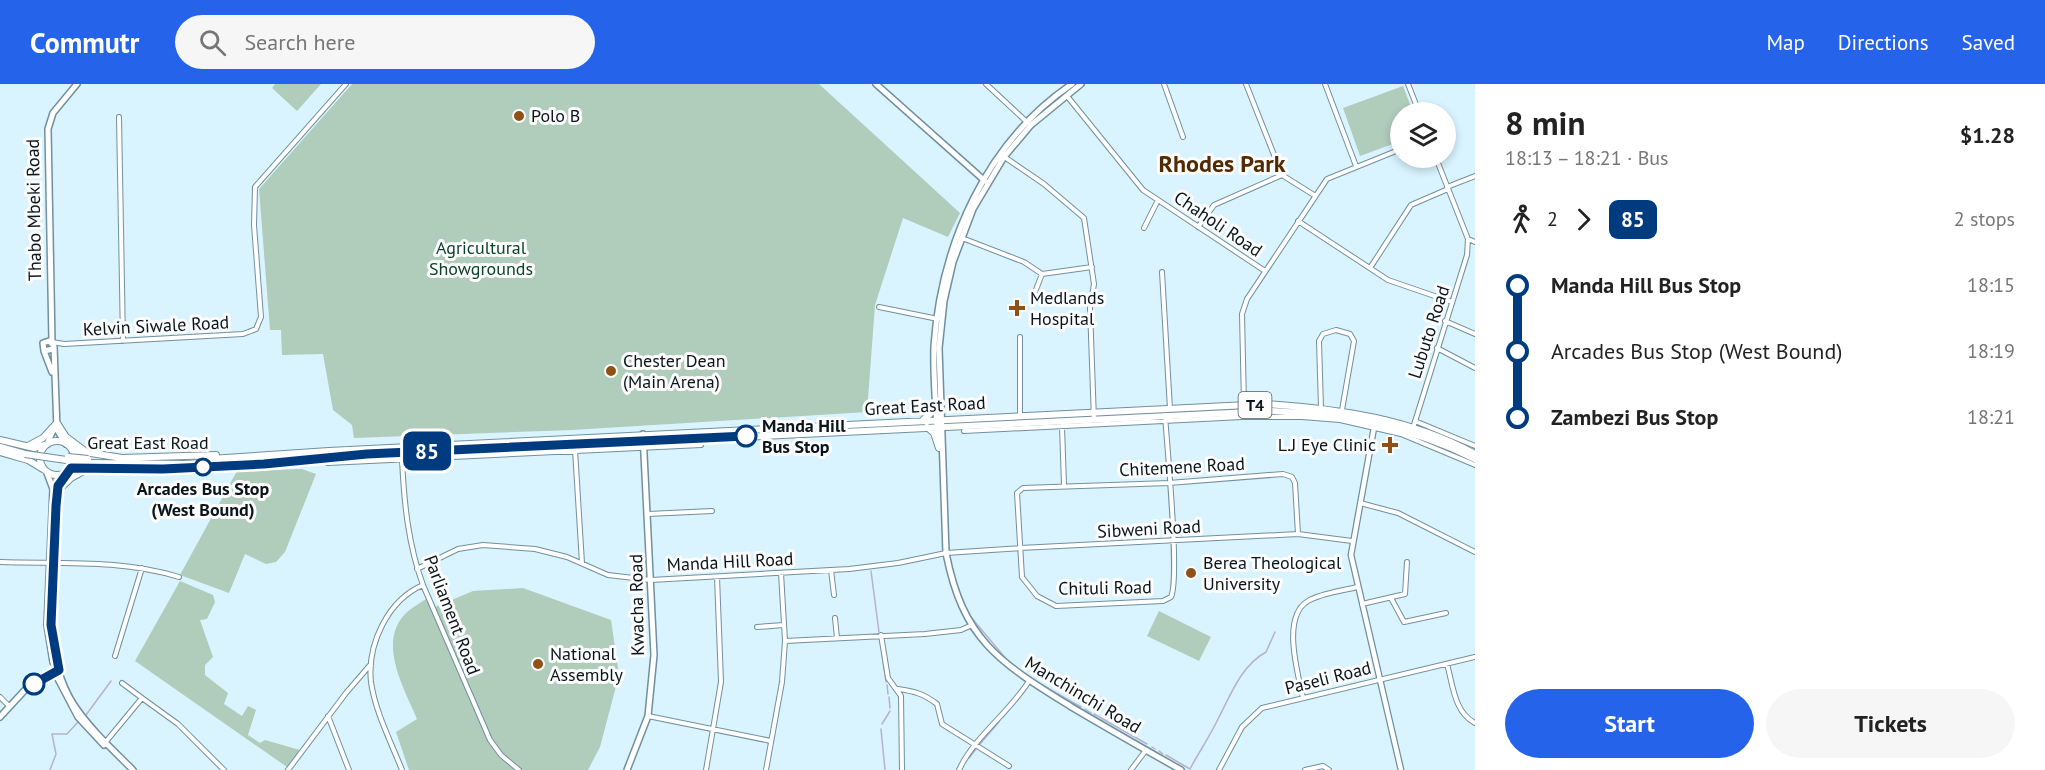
<!DOCTYPE html>
<html lang="en">
<head>
<meta charset="utf-8">
<style>
  body { margin:0; font-family:"PT Sans",sans-serif; background:#f6f6f6; color:#222; height:100vh; display:flex; flex-direction:column; font-size:22px; white-space:nowrap }
  * { box-sizing:border-box; margin:0 }
  p { font-size:20px; color:#767676 }
  .icon { flex:none; width:33px; height:33px; fill:none; stroke:currentColor; stroke-width:2; stroke-linecap:round; stroke-linejoin:round }
  .map { position:relative; flex:1; overflow:hidden }
  .sheet { display:flex; flex-direction:column; background:#fff; width:570px }
  .sheet>* { flex:none }
  .badge { padding:0 12px; border-radius:9px; font-size:21px; line-height:39px }
  .controls { position:absolute; left:1390px; top:18px; display:grid; gap:12px }
  .controls a { display:grid; place-items:center; width:66px; height:66px; border-radius:50%; background:#fff; box-shadow:0 3px 9px #0003; font-size:30px }
  .map>.badge { position:absolute; translate:-50% -50%; box-shadow:0 0 0 3px #fff }
  .legs { display:flex; align-items:center; gap:9px; height:66px; padding:0 30px; font-size:20px }
  .legs p { margin-inline-start:auto }
  .summary { display:flex; align-items:center; justify-content:space-between; height:102px; padding:0 30px }
  h1 { font-size:33px; font-weight:600; line-height:45px }
  .action { display:flex; gap:12px; margin-top:auto; padding:12px 30px }
  .action a { flex:1; height:69px; border-radius:36px; background:#2563eb; color:#fff; font-size:24px; font-weight:600; line-height:69px; text-align:center }
  .action a+a { background:#f6f6f6; color:#222 }
  ul { padding:0 30px; list-style:none }
  li { display:flex; align-items:center; gap:21px; height:66px; font-size:22px }
  li i { display:grid; place-items:center; width:9px; height:100%; margin:0 8px; background:currentColor }
  li i::after { content:''; width:15px; height:15px; margin:-8px; border:4px solid; border-radius:50%; background:#fff }
  li p { margin-inline-start:auto }
  li:first-child i { background:linear-gradient(#0000 50%,currentColor 0) }
  li:last-child i { background:linear-gradient(currentColor 50%,#0000 0) }
  header { display:flex; align-items:center; gap:36px; box-sizing:border-box; height:84px; padding:0 30px; background:#2563eb; color:#fff }
  header strong { font-size:28px }
  nav { display:flex; gap:33px; margin-inline-start:auto; font-size:21px }
  .search { width:420px; height:54px; background:#f6f6f6; display:flex; align-items:center; gap:15px; box-sizing:border-box; padding:0 21px; border-radius:33px; color:#767676; font-size:22px }
  main { display:flex; flex:1; min-height:0 }
  .map>svg:first-child { display:block }
  .green { fill:#b0ccbb }
  .lines { fill:none; stroke-linecap:round; stroke-linejoin:round }
  .stream { stroke:#b5b1cf; stroke-width:1.5 }
  .minor-casing { stroke:#71909d; stroke-width:6 }
  .tertiary-casing { stroke:#71909d; stroke-width:7 }
  .secondary-casing { stroke:#71909d; stroke-width:8 }
  .primary-casing { stroke:#71909d; stroke-width:8 }
  .minor { stroke:#fff; stroke-width:4 }
  .tertiary { stroke:#fff; stroke-width:4.5 }
  .secondary { stroke:#fff; stroke-width:5 }
  .primary { stroke:#fff; stroke-width:6 }
  .primary-bridge-casing { stroke:#71909d; stroke-width:8; stroke-linecap:butt }
  .primary-bridge { stroke:#fff; stroke-width:6 }
  .line-1-casing { stroke:#fff; stroke-width:14 }
  .line-1 { stroke:#003b80; stroke-width:9 }
  .poi-dot { fill:#8f5116; stroke:#fcfcfc; stroke-width:2 }
  .stop-1-dot { fill:#fff; stroke:#003b80; stroke-width:3 }
  .labels { text-anchor:middle; stroke-width:6; stroke-linejoin:round; paint-order:stroke }
  .shield { fill:#fcfcfc; stroke:#525a5e; stroke-width:1.5 }
  .shield-label { font-size:16px; font-weight:bold; fill:#09151a }
  .poi-label { font-size:18px; fill:#09151a; stroke:#fcfcfc; text-anchor:start }
  .street-label { font-size:18px; fill:#09151a; stroke:#fcfcfc }
  .park-label { font-size:18px; fill:#0a4229; stroke:#fcfcfc }
  .stop-label { font-size:18px; font-weight:bold; fill:#09151a; stroke:#fcfcfc; text-anchor:start }
  .district-label { font-size:24px; font-weight:bold; fill:#532a00; stroke:#fcfcfc }
</style>
</head>
<body>
<header>
<strong>Commutr</strong>
<div class="search"><svg class="icon" aria-label="search" viewBox="0 0 24 24"><circle cx="10" cy="10" r="6"/><path d="M15 15l6 6"/></svg>Search here</div>
<nav><a>Map</a><a>Directions</a><a>Saved</a></nav>
</header>
<main>
<div class="map">
<svg width="1475" height="686" viewBox="0 0 1475 686">
  <rect width="100%" height="100%" fill="#d9f4ff"/>
  <path class="green" d="M 275,0 L 321,0 L 297,27 L 272,4 Z
    M 352,0 L 819,0 L 960,129 L 948,153 L 903,134 L 875,221 L 867,328 L 572,346 L 354,354 L 352,341 L 333,326 L 323,270 L 282,271 L 281,246 L 270,246 L 259,105 Z
    M 1403,2 L 1413,28 L 1401,28 L 1401,57 L 1360,72 L 1343,24 Z
    M 302,385 L 316,390 L 285,468 L 276,478 L 266,480 L 245,470 L 229,509 L 180,491 L 237,387 Z
    M 180,497 L 213,511 L 215,518 L 207,535 L 200,536 L 213,573 L 205,581 L 205,591 L 228,609 L 224,620 L 242,632 L 248,622 L 256,626 L 248,651 L 260,659 L 265,656 L 300,666 L 287,683 L 135,577 Z
    M 523,504 L 611,536 L 619,591 L 600,663 L 588,686 L 409,686 L 396,648 L 417,635 C 404,604 376,557 407,528 C 414,522 423,517 431,512 L 435,523 L 473,507 Z
    M 1159,527 L 1211,553 L 1199,577 L 1147,552 Z"/>
  <g class="lines">
    <path class="stream" d="M 871,487 L 879,548
      M 970,532 L 1007,576
      M 880,554 L 886,598
      M 887,601 L 888,610
      M 1042,601 L 1081,623
      M 889,613 L 890,624
      M 1085,625 L 1091,629
      M 1094,630 L 1147,660
      M 86,631 L 111,597
      M 1003,633 L 1027,604
      M 882,640 L 890,627
      M 881,645 L 885,686
      M 980,660 L 999,638
      M 1152,663 L 1155,665
      M 1159,667 L 1163,670
      M 1166,671 L 1190,685 C 1199,668 1210,652 1218,635 C 1231,610 1241,582 1266,568 L 1275,548
      M 969,674 L 976,665
      M 50,686 L 56,670 L 52,650 L 67,650 L 78,638"/>
    <defs>
      <path id="minor" d="M 986,0 L 1028,39
        M 1164,0 L 1183,53
        M 1246,0 L 1282,91 L 1314,111
        M 1325,0 L 1356,82
        M 1408,0 L 1419,28
        M 1067,12 L 1143,106 L 1265,187
        M 119,33 L 123,257
        M 1003,72 L 1044,100 L 1084,134 L 1094,200 L 1090,224 L 1094,336
        M 1436,74 L 1468,155 L 1475,158
        M 1447,103 L 1475,92
        M 1298,137 L 1388,196 L 1452,218
        M 1198,143 L 1214,121 L 1282,91
        M 1144,144 L 1158,116
        M 962,154 L 1024,178 L 1042,190 L 1092,183
        M 1370,184 L 1411,121 L 1448,105
        M 1162,188 L 1170,325
        M 1032,216 L 1042,190
        M 879,223 L 938,235
        M 1445,237 L 1475,250
        M 1020,253 L 1020,332
        M 52,258 L 64,260 L 243,250 L 256,245 L 261,233 L 254,141 L 255,103 L 346,0
        M 1437,264 L 1475,284
        M 1244,321 L 1242,230 L 1247,215 L 1327,95 L 1401,65
        M 1321,324 L 1319,257 L 1323,250 L 1336,246 L 1350,250 L 1354,257 L 1342,326
        M 1165,331 C 1167,362 1180,494 1171,513 L 1163,517 L 1056,522 L 1037,512 L 1022,493 L 1017,409 L 1023,404 L 1169,399 L 1283,390 L 1292,393 L 1295,399 L 1298,450
        M 1415,337 L 1475,362
        M 1062,342 L 1064,401
        M 1413,344 L 1467,171 L 1468,155
        M 964,347 L 1242,333 L 1302,333 L 1340,336 L 1401,350 L 1475,381
        M 575,366 L 582,479
        M 402,375 C 404,418 408,460 423,501 L 490,656 L 501,671 L 519,686
        M 328,379 L 701,361
        M 1360,419 L 1398,429 L 1475,468
        M 648,430 L 712,427
        M 0,478 C 60,480 121,475 179,493
        M 417,485 L 458,465 L 483,461 L 535,465 L 567,473 L 608,491 L 651,496 L 849,485 L 898,479 L 946,469 L 1020,464 L 1298,450 L 1352,457
        M 831,486 L 834,511
        M 1391,514 L 1404,538 L 1446,529
        M 1362,520 L 1405,510 L 1407,478
        M 835,534 L 837,554
        M 757,543 L 784,541
        M 881,551 L 888,594 L 901,612 L 902,686
        M 785,557 L 925,550 L 961,546 L 972,541
        M 115,572 L 142,484
        M 1447,580 C 1453,601 1454,628 1475,639
        M 122,599 L 142,614
        M 898,605 C 914,607 924,610 937,620 L 942,640 L 1009,682
        M 0,613 L 8,621
        M 1303,614 C 1298,589 1281,533 1308,517 C 1321,509 1342,507 1357,503
        M 328,632 L 349,686
        M 648,632 L 771,657
        M 104,660 L 142,614 L 178,640 L 224,686
        M 288,686 L 346,609 L 371,580
        M 402,686 C 391,658 375,627 371,598 C 367,560 388,516 423,501
        M 706,686 L 721,598 L 717,493
        M 766,686 L 782,598 L 785,557 L 781,489
        M 959,686 C 974,653 1009,629 1029,597
        M 1131,686 L 1146,666
        M 1219,686 L 1242,643 L 1262,624 L 1475,573
        M 1305,686 L 1323,682 L 1329,686"/>
      <path id="tertiary" d="M 1375,338 L 1351,471 L 1401,686"/>
      <path id="secondary" d="M 876,0 L 985,97
        M 1081,0 L 1031,41 L 1004,73 L 973,125 L 953,178 L 944,217 L 939,264 L 946,469 C 963,556 999,578 1070,622 C 1107,644 1144,665 1181,686
        M 52,258 L 48,45 L 53,29 L 77,0
        M 53,265 L 44,267 L 43,259 L 49,257 L 54,262 L 57,346 L 66,360
        M 44,267 L 52,288
        M 938,357 C 936,326 933,293 934,262 C 941,161 986,58 1072,0
        M 47,360 L 55,342
        M 67,388 L 58,402 L 56,417 C 52,482 37,563 74,621 C 90,645 113,666 133,686
        M 47,389 L 53,405 L 47,541 L 53,578
        M 57,593 L 78,633 L 104,661
        M 0,633 L 25,606 L 59,586
        M 627,686 L 648,632 L 654,571 L 643,350"/>
      <path id="primary" d="M 922,337 L 931,329 L 936,318
        M 57,339 L 66,353 L 86,368
        M 927,343 L 934,349 L 939,364
        M 0,356 L 34,364 L 45,361
        M40 374a17 17 0 1 1 34 0a17 17 0 1 1-34 0Z
        M 28,362 L 43,354 L 55,341
        M 0,363 L 25,370
        M 72,366 L 122,374 L 216,371
        M 0,368 L 28,376 L 43,385
        M 210,375 L 329,367 L 1268,320 C 1340,325 1411,335 1475,370
        M 87,379 L 191,380 L 1271,327 C 1343,330 1410,342 1475,375
        M 71,384 L 107,385
        M 57,407 L 71,394 L 89,384"/>
    </defs>
    <use href="#minor" class="minor-casing"/>
    <use href="#tertiary" class="tertiary-casing"/>
    <use href="#secondary" class="secondary-casing"/>
    <use href="#primary" class="primary-casing"/>
    <use href="#minor" class="minor"/>
    <use href="#tertiary" class="tertiary"/>
    <use href="#secondary" class="secondary"/>
    <use href="#primary" class="primary"/>
    <defs>
      <path id="primary-bridge" d="M 25,370 L 87,379
        M 68,373 L 88,375"/>
    </defs>
    <use href="#primary-bridge" class="primary-bridge-casing"/>
    <use href="#primary-bridge" class="primary-bridge"/>
  </g>
  <g class="lines">
    <defs>
      <path id="line-1" d="M 34,600 L 59,586 L 51,541 L 56,422 L 58,402 L 71,384 L 163,385 L 264,380 L 367,370 L 746,352"/>
    </defs>
    <use href="#line-1" class="line-1-casing"/>
    <use href="#line-1" class="line-1"/>
  </g>
  <g class="poi-dot">
    <circle cx="519" cy="32" r="6"/>
    <path d="M1014 215h6v6h6v6h-6v6h-6v-6h-6v-6h6z"/>
    <circle cx="611" cy="287" r="6"/>
    <path d="M1387 352h6v6h6v6h-6v6h-6v-6h-6v-6h6z"/>
    <circle cx="1191" cy="489" r="6"/>
    <circle cx="538" cy="580" r="6"/>
  </g>
  <g class="stop-1-dot">
    <circle cx="746" cy="352" r="10"/>
    <circle cx="203" cy="383" r="8"/>
    <circle cx="34" cy="600" r="10"/>
  </g>
  <g class="labels">
    <rect class="shield" x="1238.5" y="308" width="33" height="26" rx="4.5"/>
    <g class="shield-label">
      <text x="1255" y="327">T4</text>
    </g>
    <g class="poi-label">
      <text x="531" y="38">Polo B</text>
      <text x="1030" y="220">Medlands<tspan x="1030" dy="21">Hospital</tspan></text>
      <text x="623" y="283">Chester Dean<tspan x="623" dy="21">(Main Arena)</tspan></text>
      <text x="1376" y="367" text-anchor="end">L.J Eye Clinic</text>
      <text x="1203" y="485">Berea Theological<tspan x="1203" dy="21">University</tspan></text>
      <text x="550" y="576">National<tspan x="550" dy="21">Assembly</tspan></text>
    </g>
    <g class="street-label">
      <text transform="translate(34 126) rotate(-91)" y="6">Thabo Mbeki Road</text>
      <text transform="translate(1218 140) rotate(34)" y="6">Chaholi Road</text>
      <text transform="translate(156 242) rotate(-3)" y="6">Kelvin Siwale Road</text>
      <text transform="translate(1429 248) rotate(-72)" y="6">Lubuto Road</text>
      <text transform="translate(925 322) rotate(-3)" y="6">Great East Road</text>
      <text x="148" y="365">Great East Road</text>
      <text transform="translate(1182 383) rotate(-3)" y="6">Chitemene Road</text>
      <text transform="translate(1149 445) rotate(-3)" y="6">Sibweni Road</text>
      <text transform="translate(730 478) rotate(-3)" y="6">Manda Hill Road</text>
      <text transform="translate(1105 504) rotate(-1)" y="6">Chituli Road</text>
      <text transform="translate(637 521) rotate(-91)" y="6">Kwacha Road</text>
      <text transform="translate(452 531) rotate(69)" y="6">Parliament Road</text>
      <text transform="translate(1328 594) rotate(-14)" y="6">Paseli Road</text>
      <text transform="translate(1083 611) rotate(31)" y="6">Manchinchi Road</text>
    </g>
    <g class="park-label">
      <text x="481" y="170">Agricultural<tspan x="481" dy="21">Showgrounds</tspan></text>
    </g>
    <g class="stop-label">
      <text x="762" y="348">Manda Hill<tspan x="762" dy="21">Bus Stop</tspan></text>
      <text x="203" y="411" text-anchor="middle">Arcades Bus Stop<tspan x="203" dy="21">(West Bound)</tspan></text>
    </g>
    <g class="district-label">
      <text x="1222" y="88">Rhodes Park</text>
    </g>
  </g>
</svg>
<div class="controls">
<a><svg class="icon" aria-label="layers" viewBox="0 0 24 24"><path d="M12 4l9 5-9 5-9-5zM3 14l9 5 9-5"/></svg></a>
</div>
<b class="badge" style="left:427px;top:367px;background:#003b80;color:#fff">85</b>
</div>
<section class="sheet">
<div class="summary"><div><h1>8 min</h1><p>18:13 – 18:21 · Bus</p></div><b>$1.28</b></div>
<div class="legs"><svg class="icon" aria-label="walk" viewBox="0 0 24 24"><circle cx="13" cy="4" r="2"/><path d="M13 8l-2 6 4 7M11 14l-3 7M7 12l3-4h3l4 4"/></svg>2<svg class="icon" aria-label="forward" viewBox="0 0 24 24"><path d="M9 5l7 7-7 7"/></svg><b class="badge" style="background:#003b80;color:#fff">85</b><p>2 stops</p></div>
<ul>
<li><i style="color:#003b80"></i><b>Manda Hill Bus Stop</b><p>18:15</p></li>
<li><i style="color:#003b80"></i><span>Arcades Bus Stop (West Bound)</span><p>18:19</p></li>
<li><i style="color:#003b80"></i><b>Zambezi Bus Stop</b><p>18:21</p></li>
</ul>
<div class="action"><a>Start</a><a>Tickets</a></div>
</section>
</main>
</body>
</html>
